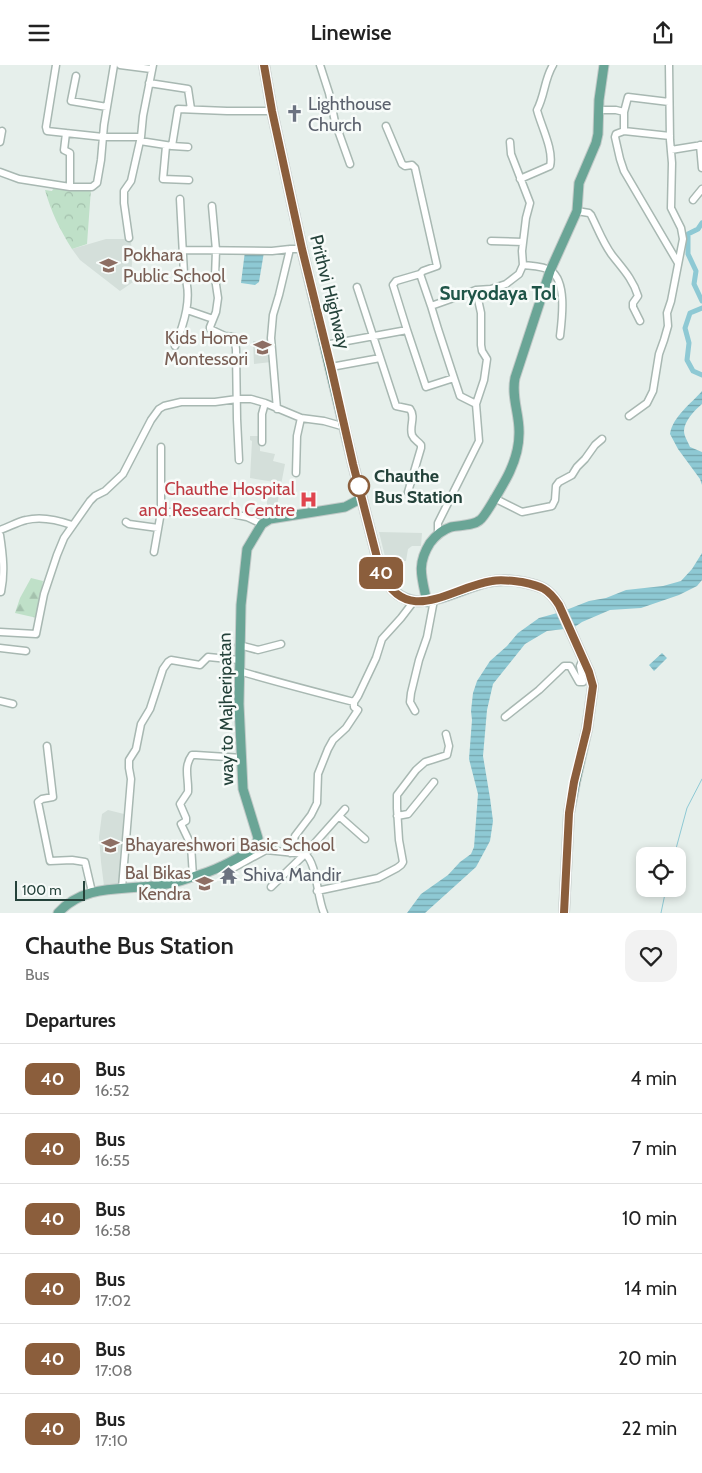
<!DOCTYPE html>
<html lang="en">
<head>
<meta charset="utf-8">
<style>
  body { margin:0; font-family:Cabin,sans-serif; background:#f2f2f2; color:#222; height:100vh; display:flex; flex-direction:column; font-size:19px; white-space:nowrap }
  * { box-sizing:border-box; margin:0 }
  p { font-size:16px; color:#767676 }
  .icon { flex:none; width:28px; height:28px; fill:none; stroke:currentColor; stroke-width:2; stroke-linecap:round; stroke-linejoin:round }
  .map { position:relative; height:848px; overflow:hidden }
  .panel { display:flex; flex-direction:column; background:#fff; flex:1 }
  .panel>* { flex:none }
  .badge { padding:0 10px; border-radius:8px; font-size:18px; line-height:32px }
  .tools { position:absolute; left:636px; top:782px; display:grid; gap:10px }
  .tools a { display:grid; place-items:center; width:50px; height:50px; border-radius:10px; background:#fff; box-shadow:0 2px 8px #0003; font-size:25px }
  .scale { position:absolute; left:15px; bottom:12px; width:70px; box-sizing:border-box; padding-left:5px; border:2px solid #24423a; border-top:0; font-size:14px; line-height:18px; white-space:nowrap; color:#24423a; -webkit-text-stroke:4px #f7fbf9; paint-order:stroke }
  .map>.badge { position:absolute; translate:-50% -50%; box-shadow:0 0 0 2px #fff }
  h2 { padding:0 25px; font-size:19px; line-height:45px }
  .round { display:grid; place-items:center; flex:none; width:52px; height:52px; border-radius:15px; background:#f2f2f2 }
  .headline { display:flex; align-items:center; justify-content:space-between; height:85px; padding:0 25px }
  h1 { font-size:24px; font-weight:600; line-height:38px }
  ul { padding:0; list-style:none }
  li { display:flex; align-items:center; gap:15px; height:70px; padding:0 25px; border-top:1px solid #e0e0e0 }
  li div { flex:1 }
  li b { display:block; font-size:19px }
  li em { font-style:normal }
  li .badge { min-width:55px; font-weight:700; text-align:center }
  header { display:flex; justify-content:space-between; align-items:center; height:65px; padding:0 25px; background:#fff; font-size:22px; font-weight:600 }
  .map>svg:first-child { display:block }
  .built { fill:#d4dfda }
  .forest { fill:url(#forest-firs) }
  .park { fill:url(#park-crowns) }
  .water { fill:url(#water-rules) }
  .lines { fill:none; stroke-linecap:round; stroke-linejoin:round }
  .stream { stroke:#8ec9d4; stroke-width:1 }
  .canal { stroke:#8ec9d4; stroke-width:5 }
  .minor-casing { stroke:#a8b8b2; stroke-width:9 }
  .major-casing { stroke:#c2cac8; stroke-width:11 }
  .highway-casing { stroke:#c2cac8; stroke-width:12 }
  .minor { stroke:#fff; stroke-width:6 }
  .major { stroke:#6aa596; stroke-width:9 }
  .highway { stroke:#2f6f62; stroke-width:10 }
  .line-casing { stroke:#fff; stroke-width:11 }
  .line { stroke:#8b5e3c; stroke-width:8 }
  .stop-dot { fill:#fff; stroke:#8b5e3c; stroke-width:2.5 }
  .labels { text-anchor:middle; stroke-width:5; stroke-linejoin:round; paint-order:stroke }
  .worship-label { font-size:18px; fill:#5b616d; stroke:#f7fbf9; text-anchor:start }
  .education-label { font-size:18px; fill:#785e54; stroke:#f7fbf9; text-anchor:start }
  .street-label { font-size:18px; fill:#24423a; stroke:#f7fbf9 }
  .stop-label { font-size:18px; font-weight:bold; fill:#24423a; stroke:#f7fbf9; text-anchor:start }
  .health-label { font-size:18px; fill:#be3a42; stroke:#f7fbf9; text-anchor:end }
  .neighbourhood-label { font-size:19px; font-weight:bold; fill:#1f5548; stroke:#f7fbf9 }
</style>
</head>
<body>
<header><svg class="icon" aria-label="menu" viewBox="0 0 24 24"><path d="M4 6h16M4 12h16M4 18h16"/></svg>Linewise<svg class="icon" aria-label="share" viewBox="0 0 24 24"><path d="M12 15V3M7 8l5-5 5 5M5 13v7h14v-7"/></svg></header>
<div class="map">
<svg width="702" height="848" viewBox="0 0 702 848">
  <defs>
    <pattern id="forest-firs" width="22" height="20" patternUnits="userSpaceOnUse" patternTransform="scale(1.25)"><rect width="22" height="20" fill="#bfe0c8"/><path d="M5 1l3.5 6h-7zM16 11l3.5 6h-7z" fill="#a4c1ad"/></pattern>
    <pattern id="park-crowns" width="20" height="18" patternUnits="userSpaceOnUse" patternTransform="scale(1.25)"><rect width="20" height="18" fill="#bfe0c8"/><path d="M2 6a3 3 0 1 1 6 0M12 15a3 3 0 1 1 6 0" fill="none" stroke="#a4c1ad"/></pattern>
    <pattern id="water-rules" width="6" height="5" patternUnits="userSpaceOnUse" patternTransform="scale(1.25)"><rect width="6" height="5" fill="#8ec9d4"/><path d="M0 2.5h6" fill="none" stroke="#74a5ad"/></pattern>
  </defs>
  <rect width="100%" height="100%" fill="#e6efeb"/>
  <path class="built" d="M 106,174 L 131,174 L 132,199 L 130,213 L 133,217 L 120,226 L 80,195 L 72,184 Z
    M 253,276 L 270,276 L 271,297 L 254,299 Z
    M 250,371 L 260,371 L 260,386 L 275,389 L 273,396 L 285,399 L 276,446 L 267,447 L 267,435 L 274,417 L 250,413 L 252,376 L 250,375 Z
    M 379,467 L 422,468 L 421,481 L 412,481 L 408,484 L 406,496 L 386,496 Z
    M 108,745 L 124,749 L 120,821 L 104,821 L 101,797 L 99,772 L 102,749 Z"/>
  <path class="forest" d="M 31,513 L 43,516 L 37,553 L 15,548 L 20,533 Z"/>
  <path class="park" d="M 54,122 L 69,125 L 91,124 L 87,179 L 72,184 C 60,165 51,147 45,125 L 52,126 Z"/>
  <path class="water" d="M 245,186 L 264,187 L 259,217 L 255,220 L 241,218 Z
    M 702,326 L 702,339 C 695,345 684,356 684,366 C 684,371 688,377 690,382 L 702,387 L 702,420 L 700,414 L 678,384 L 670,369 C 673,351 691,339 702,326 Z
    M 702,488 L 702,515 L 697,521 L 679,530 L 641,543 L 610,545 L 582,557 L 573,563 L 547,566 L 525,579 L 493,619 L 487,645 L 483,691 L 490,733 L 493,756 L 490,776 L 476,802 L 425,848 L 407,848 L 421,829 L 448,810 L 460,797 L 471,789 L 474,782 L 478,729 L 469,694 L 472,655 L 471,646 L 473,628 L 477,616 L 490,596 L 507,581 L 518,568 L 539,553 L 561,547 L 589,536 L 606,533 L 626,525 L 663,521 L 681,516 L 692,504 Z
    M 662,588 L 667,593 L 654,606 L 649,600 Z"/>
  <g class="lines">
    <path class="stream" d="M 674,791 L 687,743 L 702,714
      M 661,848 L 666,824"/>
    <path class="canal" d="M 702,158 L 698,164 L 688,169 L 688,189 L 696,206 L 694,219 L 702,236
      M 702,243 L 690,248 L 685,263 L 689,278 L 687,295 L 693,306 L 702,310"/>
    <defs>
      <path id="minor" d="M 56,0 L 46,62 L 47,66 L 103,72 L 141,72 L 140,76 L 172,81 L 178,44 L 227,46 L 272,46
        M 120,0 L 151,4
        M 320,0 L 329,28 L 335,57 L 350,99
        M 76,11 L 71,36 L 107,42
        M 149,18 L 188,24 L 191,44
        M 669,37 L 628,32 L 624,47 L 624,66 L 616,69 L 615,72 L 620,94 L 624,106 L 678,198
        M 600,45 L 616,45 L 624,47
        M 386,61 L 402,99 L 405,101 L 412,100 L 415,103 L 437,201 L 423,206 L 420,209
        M 624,66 L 670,71
        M 66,68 L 64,85 L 70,88 L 70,122
        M 141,72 L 143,51 L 153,0
        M 0,77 L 2,66
        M 700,80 L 702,103
        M 166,81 L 163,114 L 189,115
        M 172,81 L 188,82
        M 671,85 L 702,80
        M 0,107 L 19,114 L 70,122 L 92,122 L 97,118 L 101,95 L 104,60 L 114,0
        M 520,114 L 550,101 C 554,85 541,61 537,45 C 545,30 544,15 553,0
        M 693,135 L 702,124
        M 212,141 L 216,185 L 215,213 L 218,233 L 216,247 L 210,262 L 210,264 L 225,271 L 234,272 L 236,284 L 237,354 L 239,395
        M 577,146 L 589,148 L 591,150 C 598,164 603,178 612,190 C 622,203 633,214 638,231 L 633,238 L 633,242 L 640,256
        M 129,173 L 124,138 L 124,126 L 131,116 L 140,76
        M 491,176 L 523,177
        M 183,185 L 272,186 L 290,184 L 302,184
        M 523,200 C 531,201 544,201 551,206 C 567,217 562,254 560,271
        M 357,222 L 396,341 L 410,344 C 416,352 409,361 412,370 C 414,375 418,376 421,380 L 421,383 L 408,427
        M 187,245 L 213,254
        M 407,265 L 426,322 L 454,313 L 438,264 L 431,241
        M 325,280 L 407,265 L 393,220 L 396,216 L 420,209 L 431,241 L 476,225 L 491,224 L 506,219 L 519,209 L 523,200 L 522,186 L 526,153 L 530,138 L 511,89 L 510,77
        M 175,281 C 184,259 193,232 184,209 L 180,134
        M 331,302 L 380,293
        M 476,339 L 484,315 L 487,294 L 482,286 L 481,280 L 481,248 L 476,225
        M 277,344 L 271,273 L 273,250 L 279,230 L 290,184
        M 629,351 L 647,338 L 653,326 L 659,289 L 664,275 L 668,261 L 667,248 L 671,236 L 683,174 L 681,163 L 671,143 L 672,98 L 670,75 L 669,0
        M 262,377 L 262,349 L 265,338
        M 296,408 L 297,371 L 301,353
        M 494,433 L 522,447 L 552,441 L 555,435 L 556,421 L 559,417 L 572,410 L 577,402 L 585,394 L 595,380 L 602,374
        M 161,447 L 223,447 L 247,452 L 262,459
        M 126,457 L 129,459 L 158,463
        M 0,465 C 9,462 17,457 26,455 C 41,451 58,455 72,460
        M 438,468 L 438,458 L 479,376 L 476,339 L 460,331 L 454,313
        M 0,470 C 3,490 5,508 1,527
        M 154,487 L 161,447 L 161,382
        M 0,567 L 36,569 L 44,529 L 57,490 L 64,473 L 90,436 L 95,431 L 105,426 L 123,409 L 151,355 L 159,344 L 164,341 L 181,337 L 215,337 L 237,334 L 251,334 L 265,338 L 301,353 L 324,356 L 345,362
        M 239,580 L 258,585 L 281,579
        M 0,583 L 26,586
        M 239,606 C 277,617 315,627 354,637 L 358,631 L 376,593 L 382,574 L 401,553 L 414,536
        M 0,636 L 13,639
        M 415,646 L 410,637 L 411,628 L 419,595 L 427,572 L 434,535
        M 505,652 L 539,625 L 564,601 L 570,601 L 579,617 L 583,617 L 580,601 L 583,594
        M 47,681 L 53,732 L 42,734 L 38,737 L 50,796 L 72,795 L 85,797 L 92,827
        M 339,751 L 365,774
        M 397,751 L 408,749 L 434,717
        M 290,788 L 295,771 L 311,750 L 317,738 L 318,709 L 328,684 L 333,675 L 346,663 L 358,645 L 354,642 L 354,637
        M 222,802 L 233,803 L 266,785 L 305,789 C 317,798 317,833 324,848
        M 193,812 L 191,780 L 181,759 L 186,756 L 186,753 L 180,739 L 188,727 C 189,714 183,702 192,690 L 196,690 L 242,693
        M 271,822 L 305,789 L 345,744
        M 122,823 L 131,714 L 129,703 L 129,695 L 136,684 L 141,659 L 150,644 L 163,604 L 168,597 L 171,595 L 200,600 L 208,592 L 239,595
        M 317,826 L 378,813 L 397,803 L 401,800 L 403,797 L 399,775 L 397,743 L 397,730 L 416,705 L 425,697 L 447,690 L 449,681 L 446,669"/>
      <path id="major" d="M 427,537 C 422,513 416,500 430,478 C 436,470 442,465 451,462 C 460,460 473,461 480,455 C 485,452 507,413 510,406 C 515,395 519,381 519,369 C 520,350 511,333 515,313 L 550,206 L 577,146 L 579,118 L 596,78 L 598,69 L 599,35 L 604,0
        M 58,848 C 84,820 117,825 152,821 C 164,820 178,817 189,813 C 200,810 212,806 222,801 C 233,796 243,790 253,784 L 256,780 L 258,773 L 243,724 L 239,639 L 241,540 L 247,484 L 262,459 L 270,454 L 345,442 L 362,433"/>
      <path id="highway" d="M 264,0 L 272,46 L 302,184 L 353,399 L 381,508 C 407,560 449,526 488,517 C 499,514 511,515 522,517 C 542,521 548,523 559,540 L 589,607 L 593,621 L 587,664 L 575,717 L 569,748 L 564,848"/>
    </defs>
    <use href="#minor" class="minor-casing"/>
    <use href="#major" class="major-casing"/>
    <use href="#highway" class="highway-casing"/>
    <use href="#minor" class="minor"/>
    <use href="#major" class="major"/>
    <use href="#highway" class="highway"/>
  </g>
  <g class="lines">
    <defs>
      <path id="line" d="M 264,0 L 272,46 L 302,184 L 331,302 L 353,399 L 381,508 C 408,563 451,522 492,516 C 502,514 512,516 522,517 C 541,521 548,523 559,540 L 589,607 L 593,621 L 587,664 L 574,717 L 569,748 L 564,848"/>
    </defs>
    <use href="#line" class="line-casing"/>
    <use href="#line" class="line"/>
  </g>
  <defs>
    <symbol id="church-bare" viewBox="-9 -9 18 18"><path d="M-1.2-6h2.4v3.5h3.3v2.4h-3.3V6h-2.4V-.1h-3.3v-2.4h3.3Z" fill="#6b7280" stroke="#f7fbf9" stroke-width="2.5" paint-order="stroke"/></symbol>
    <symbol id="school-bare" viewBox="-9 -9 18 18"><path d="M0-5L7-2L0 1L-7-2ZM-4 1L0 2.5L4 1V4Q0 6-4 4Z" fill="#8d6e63" stroke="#f7fbf9" stroke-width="2.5" paint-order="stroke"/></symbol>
    <symbol id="hospital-bare" viewBox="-9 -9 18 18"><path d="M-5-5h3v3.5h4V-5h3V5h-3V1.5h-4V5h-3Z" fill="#e0444e" stroke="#f7fbf9" stroke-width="2.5" paint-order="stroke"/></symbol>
    <symbol id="temple-bare" viewBox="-9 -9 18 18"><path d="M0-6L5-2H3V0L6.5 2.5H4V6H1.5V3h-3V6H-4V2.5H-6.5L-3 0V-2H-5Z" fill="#6b7280" stroke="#f7fbf9" stroke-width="2.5" paint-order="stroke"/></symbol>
  </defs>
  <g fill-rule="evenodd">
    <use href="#church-bare" x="282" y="36" width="25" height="25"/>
    <use href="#school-bare" x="96" y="188" width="25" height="25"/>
    <use href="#school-bare" x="250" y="270" width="25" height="25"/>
    <use href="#hospital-bare" x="296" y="422" width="25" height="25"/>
    <use href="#school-bare" x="98" y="768" width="25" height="25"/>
    <use href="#temple-bare" x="216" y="798" width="25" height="25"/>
    <use href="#school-bare" x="192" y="806" width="25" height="25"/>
  </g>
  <circle class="stop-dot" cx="359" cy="421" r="10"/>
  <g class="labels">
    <g class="worship-label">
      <text x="308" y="45">Lighthouse<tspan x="308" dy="21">Church</tspan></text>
      <text x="243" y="816">Shiva Mandir</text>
    </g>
    <g class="education-label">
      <text x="123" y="196">Pokhara<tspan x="123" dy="21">Public School</tspan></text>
      <text x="248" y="279" text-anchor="end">Kids Home<tspan x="248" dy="21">Montessori</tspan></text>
      <text x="125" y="786">Bhayareshwori Basic School</text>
      <text x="191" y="814" text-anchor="end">Bal Bikas<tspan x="191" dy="21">Kendra</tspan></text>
    </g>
    <g class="street-label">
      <text transform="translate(330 227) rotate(76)" y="6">Prithvi Highway</text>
      <text transform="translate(226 644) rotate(-91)" y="6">way to Majheripatan</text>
    </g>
    <g class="stop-label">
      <text x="374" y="417">Chauthe<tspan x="374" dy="21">Bus Station</tspan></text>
    </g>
    <g class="health-label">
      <text x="295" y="430">Chauthe Hospital<tspan x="295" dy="21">and Research Centre</tspan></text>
    </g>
    <g class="neighbourhood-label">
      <text x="498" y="235">Suryodaya Tol</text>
    </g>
  </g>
</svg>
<div class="tools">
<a><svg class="icon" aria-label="locate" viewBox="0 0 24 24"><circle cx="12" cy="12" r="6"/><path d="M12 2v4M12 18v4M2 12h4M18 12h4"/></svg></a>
</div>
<div class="scale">100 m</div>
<b class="badge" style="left:381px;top:508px;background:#8b5e3c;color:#fff">40</b>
</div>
<section class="panel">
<div class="headline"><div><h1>Chauthe Bus Station</h1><p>Bus</p></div><a class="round"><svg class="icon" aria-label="heart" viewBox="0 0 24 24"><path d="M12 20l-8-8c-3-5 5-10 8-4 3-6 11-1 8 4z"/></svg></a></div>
<h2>Departures</h2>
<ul>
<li><span class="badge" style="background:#8b5e3c;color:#fff">40</span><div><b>Bus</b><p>16:52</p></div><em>4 min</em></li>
<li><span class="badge" style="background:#8b5e3c;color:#fff">40</span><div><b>Bus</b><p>16:55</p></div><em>7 min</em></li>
<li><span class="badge" style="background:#8b5e3c;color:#fff">40</span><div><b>Bus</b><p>16:58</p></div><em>10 min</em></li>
<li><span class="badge" style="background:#8b5e3c;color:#fff">40</span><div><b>Bus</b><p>17:02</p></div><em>14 min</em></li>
<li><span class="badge" style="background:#8b5e3c;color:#fff">40</span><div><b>Bus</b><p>17:08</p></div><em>20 min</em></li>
<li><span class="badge" style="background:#8b5e3c;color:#fff">40</span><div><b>Bus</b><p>17:10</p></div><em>22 min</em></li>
</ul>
</section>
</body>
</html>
